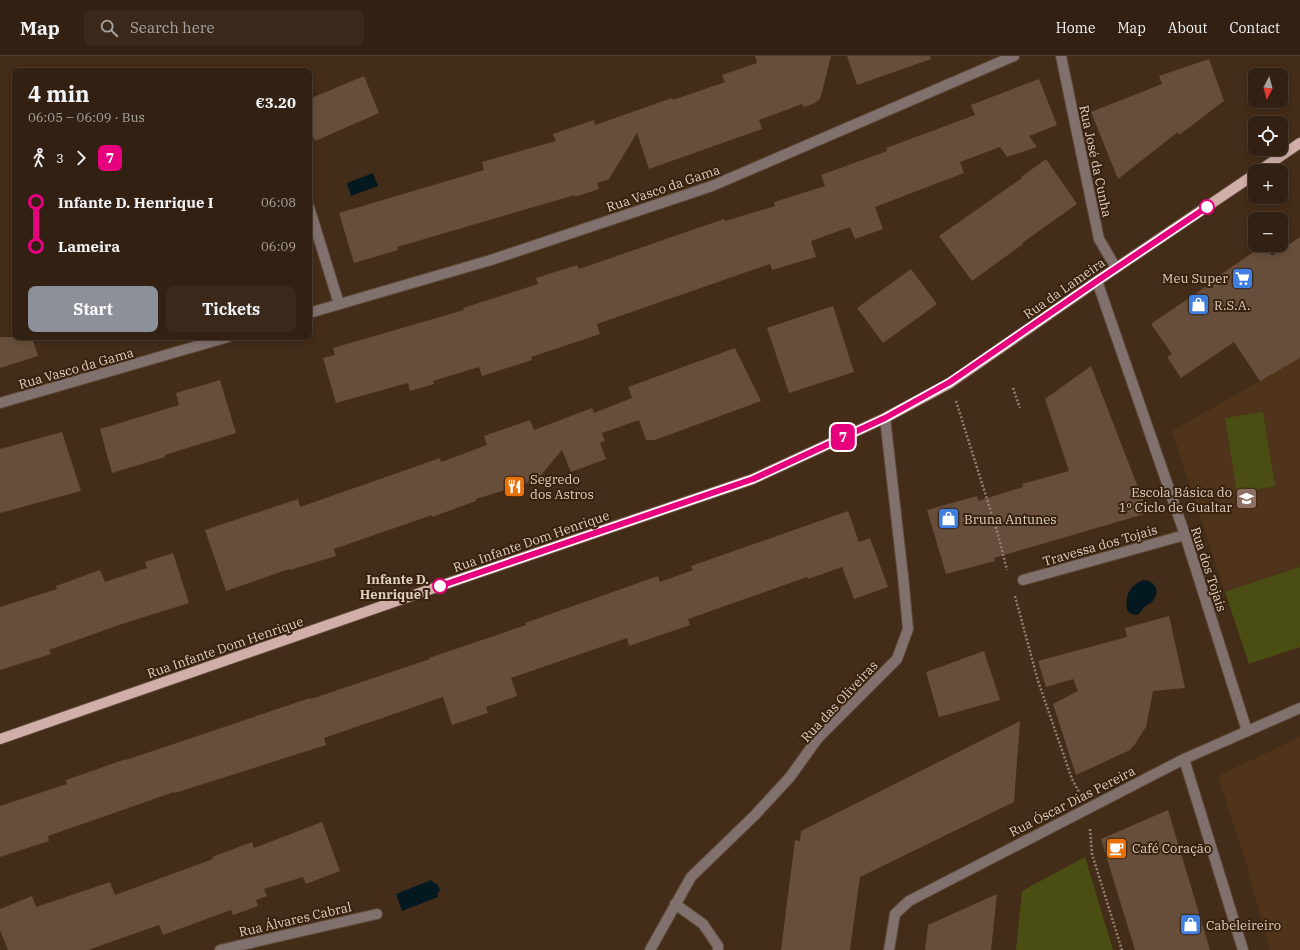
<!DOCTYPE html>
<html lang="en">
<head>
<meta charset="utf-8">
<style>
  body { margin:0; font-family:"IBM Plex Serif",serif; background:#3a291b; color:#f1f3f6; height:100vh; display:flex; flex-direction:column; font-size:15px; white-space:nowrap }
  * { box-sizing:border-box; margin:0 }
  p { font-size:13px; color:#a8a39f }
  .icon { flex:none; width:22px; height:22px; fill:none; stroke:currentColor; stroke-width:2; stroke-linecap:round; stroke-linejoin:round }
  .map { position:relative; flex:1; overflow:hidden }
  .panel { position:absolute; left:12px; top:12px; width:300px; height:272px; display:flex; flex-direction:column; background:#322112; border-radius:8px; box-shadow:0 2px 6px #0003,0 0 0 1px #4d3e32 }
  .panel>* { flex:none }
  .badge { padding:0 8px; border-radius:6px; font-size:14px; line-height:26px }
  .needle { width:26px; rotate:186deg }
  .fabs { position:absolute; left:1248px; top:12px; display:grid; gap:8px }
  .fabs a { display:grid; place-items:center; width:40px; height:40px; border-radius:8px; background:#322112; box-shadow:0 2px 6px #0003,0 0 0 1px #4d3e32; font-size:20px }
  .map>.badge { position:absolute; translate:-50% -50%; box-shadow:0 0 0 2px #fff }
  .legs { display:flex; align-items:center; gap:6px; height:44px; padding:0 16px; font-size:13px }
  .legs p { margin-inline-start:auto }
  .overview { display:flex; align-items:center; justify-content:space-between; height:68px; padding:0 16px }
  h1 { font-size:22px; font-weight:700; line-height:30px }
  .primary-button { display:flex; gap:8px; margin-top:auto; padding:8px 16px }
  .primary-button a { flex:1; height:46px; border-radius:8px; background:#8c9099; color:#fff; font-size:16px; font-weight:700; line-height:46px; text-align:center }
  .primary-button a+a { background:#3a291b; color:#f1f3f6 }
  ul { padding:0 16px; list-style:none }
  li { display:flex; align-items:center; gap:14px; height:44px; font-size:15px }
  li i { display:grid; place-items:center; width:6px; height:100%; margin:0 5px; background:currentColor }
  li i::after { content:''; width:10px; height:10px; margin:-5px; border:3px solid; border-radius:50%; background:#322112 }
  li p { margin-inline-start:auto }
  li:first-child i { background:linear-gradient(#0000 50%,currentColor 0) }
  li:last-child i { background:linear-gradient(currentColor 50%,#0000 0) }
  header { display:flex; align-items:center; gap:24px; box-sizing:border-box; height:56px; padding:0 20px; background:#322112; border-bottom:1px solid #4d3e32 }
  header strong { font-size:19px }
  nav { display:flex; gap:22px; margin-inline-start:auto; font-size:14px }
  .search { width:280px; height:36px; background:#3a291b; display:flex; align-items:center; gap:10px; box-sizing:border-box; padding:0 14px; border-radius:8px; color:#a8a39f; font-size:15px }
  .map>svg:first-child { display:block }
  .built { fill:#4f331a }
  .green { fill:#4b4e13 }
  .water { fill:#041820 }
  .building { fill:#674e3a }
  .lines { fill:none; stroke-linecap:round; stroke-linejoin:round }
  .minor-casing { stroke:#5f4937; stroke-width:12 }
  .major-casing { stroke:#5f4937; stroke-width:12 }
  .path { stroke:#938070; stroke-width:2.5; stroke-dasharray:2 2; stroke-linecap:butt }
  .minor { stroke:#81716e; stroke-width:10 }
  .major { stroke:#d0afa9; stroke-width:10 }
  .line-1-casing { stroke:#fff; stroke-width:9 }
  .line-1 { stroke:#e6007e; stroke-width:6 }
  .stop-1-dot { fill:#fff; stroke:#e6007e; stroke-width:2 }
  .labels { text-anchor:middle; stroke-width:4; stroke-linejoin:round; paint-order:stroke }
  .street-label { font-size:13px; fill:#decfc3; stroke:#38220e }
  .poi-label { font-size:13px; fill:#decfc3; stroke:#38220e; text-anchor:start }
  .stop-label { font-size:13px; font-weight:bold; fill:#decfc3; stroke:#38220e; text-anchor:end }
</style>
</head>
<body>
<header>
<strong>Map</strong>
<div class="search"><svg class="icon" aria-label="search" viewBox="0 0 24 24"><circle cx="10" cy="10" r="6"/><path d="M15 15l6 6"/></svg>Search here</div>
<nav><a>Home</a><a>Map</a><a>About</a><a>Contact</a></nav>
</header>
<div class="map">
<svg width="1300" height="894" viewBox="0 0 1300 894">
  <rect width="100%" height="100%" fill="#432c18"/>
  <path class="built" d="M 1300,302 L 1300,511 L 1225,536 L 1172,375 Z
    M 1300,681 L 1300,894 L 1270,894 L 1246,807 L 1218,720 Z"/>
  <path class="green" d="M 1263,356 L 1275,430 L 1237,437 L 1225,362 Z
    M 1300,511 L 1300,591 L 1249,608 L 1225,536 Z
    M 1085,801 L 1113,894 L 1016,894 L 1022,835 Z"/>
  <path class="water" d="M 373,117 L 378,130 L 351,140 L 347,127 Z
    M 1143,524 C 1153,524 1161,533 1154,543 C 1152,547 1150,547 1147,549 C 1143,551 1141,556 1138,559 L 1131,558 L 1127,554 C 1125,539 1129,530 1143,524 Z
    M 431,824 L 434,827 L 437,828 L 440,834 L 438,837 L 438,841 L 402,855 L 396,838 Z"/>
  <path class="building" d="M 755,0 L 831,0 L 821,40 L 819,44 L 815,47 L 804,51 L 802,48 L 759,64 L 762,73 L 649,113 L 637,77 L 609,123 L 597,127 L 599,133 L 575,141 L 575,139 L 397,191 L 398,194 L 354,207 L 339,157 L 484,114 L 482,106 L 556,85 L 553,78 L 594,64 L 595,69 L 672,42 L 673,44 L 725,26 L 722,19 L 757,7 Z
    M 847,0 L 930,0 L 931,3 L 857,29 Z
    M 1209,3 L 1224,45 L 1179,79 L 1178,76 L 1118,123 L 1091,56 L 1162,28 L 1159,20 Z
    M 364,20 L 379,57 L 315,85 L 309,71 L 309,43 Z
    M 1039,23 L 1057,69 L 1029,80 L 1037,91 L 1007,101 L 1000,91 L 960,106 L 964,117 L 875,151 L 883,173 L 855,183 L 850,171 L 811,185 L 816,201 L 772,214 L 770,208 L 597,268 L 600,278 L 531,301 L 532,304 L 482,320 L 479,311 L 433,325 L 434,328 L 410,335 L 408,327 L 336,347 L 323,302 L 335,299 L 333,292 L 464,254 L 463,252 L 538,228 L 536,222 L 577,209 L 579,213 L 724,163 L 725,165 L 775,150 L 774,146 L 825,130 L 821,119 L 887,95 L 886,92 L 975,59 L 971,49 Z
    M 1046,103 L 1077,148 L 1022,187 L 1023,188 L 972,225 L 939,180 L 1022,122 L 1021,121 Z
    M 1300,181 L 1300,302 L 1260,325 L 1234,286 L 1181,322 L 1167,301 L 1172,298 L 1151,268 L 1218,222 L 1217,221 L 1264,189 L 1272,200 Z
    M 911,213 L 937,248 L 883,287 L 857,252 Z
    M 833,250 L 854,316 L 789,337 L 767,272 Z
    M 0,281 L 32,281 L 38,300 L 0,312 Z
    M 735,292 L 761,345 L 655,384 L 646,384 L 639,364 L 602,377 L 605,385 L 600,387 L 606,403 L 571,416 L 562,394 L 537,424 L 476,443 L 476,445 L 432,461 L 432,459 L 334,493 L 336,500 L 290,514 L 289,513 L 226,535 L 205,474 L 298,443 L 300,451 L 440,402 L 441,406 L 487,389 L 484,380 L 530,364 L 534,374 L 592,352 L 594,357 L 632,342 L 628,331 Z
    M 1091,310 L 1148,457 L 994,502 L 995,505 L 946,518 L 927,454 L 977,440 L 978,445 L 1023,431 L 1022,428 L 1069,415 L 1045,343 Z
    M 220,324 L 236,377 L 165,399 L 165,401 L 112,417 L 100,373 L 179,349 L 176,337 Z
    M 62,376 L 81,435 L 0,457 L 0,393 Z
    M 848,455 L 859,486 L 870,482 L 888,531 L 854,543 L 842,511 L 808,523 L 807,521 L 688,563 L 690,569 L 629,590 L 627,582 L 511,622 L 517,640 L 486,651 L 488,657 L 452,669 L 443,641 L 324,682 L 326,689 L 175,737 L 174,736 L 48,780 L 49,785 L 0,801 L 0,750 L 67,728 L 66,724 L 126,703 L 126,704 L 310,642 L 311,643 L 430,603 L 429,602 L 526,569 L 525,567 L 641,526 L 658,520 L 660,526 L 693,514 L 691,510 Z
    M 173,497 L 189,547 L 119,569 L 49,594 L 51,598 L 0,614 L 0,551 L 57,533 L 56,530 L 100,514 L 105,526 L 147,512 L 145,506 Z
    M 1169,560 L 1185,632 L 1153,635 L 1146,671 L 1135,688 L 1130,694 L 1076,719 L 1053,648 L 1078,635 L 1073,623 L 1046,631 L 1038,605 L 1127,581 L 1125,572 Z
    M 984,595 L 1000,644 L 939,661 L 926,616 Z
    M 1020,665 L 1014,746 L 860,821 L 850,894 L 781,894 L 795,784 L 800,785 L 801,775 Z
    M 1168,754 L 1210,894 L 1135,894 L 1101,783 Z
    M 322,766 L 340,815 L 306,828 L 303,821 L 264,833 L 267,840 L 256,844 L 258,850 L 233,859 L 231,854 L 163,879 L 159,869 L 88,894 L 8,894 L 0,874 L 0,853 L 32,840 L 36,851 L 110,826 L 115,839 L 213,803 L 212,801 L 252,786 L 254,792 Z
    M 997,838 L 991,894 L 925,894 L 928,869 Z"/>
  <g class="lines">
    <defs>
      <path id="minor" d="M 1061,0 L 1099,183 L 1116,212
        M 309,151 L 339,248
        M 1097,225 L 1185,479 L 1247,675
        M 309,257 L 491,204 L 712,130 L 1014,0
        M 0,347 L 228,281
        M 1023,524 L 1185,479
        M 1184,703 L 1243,894
        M 675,848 L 703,868 L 718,890 L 718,894
        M 220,894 L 377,858
        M 650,894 L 691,821 L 755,759 L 790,721 L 818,682 L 897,603 L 908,573 L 903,520 L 885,362
        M 889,894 L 895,858 L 909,845 L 1184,703 L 1300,652"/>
      <path id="major" d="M 1259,115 L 1300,87
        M 0,683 L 457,524 L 753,423 L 885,362 L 950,327 L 1097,225 L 1255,118"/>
    </defs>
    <use href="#minor" class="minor-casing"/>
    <use href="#major" class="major-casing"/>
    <path class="path" d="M 1013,332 L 1020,352
      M 956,345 L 997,475 L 1007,514
      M 1015,540 L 1038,625 L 1072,723 L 1079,736
      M 1090,773 L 1092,798 L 1122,894"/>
    <use href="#minor" class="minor"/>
    <use href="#major" class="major"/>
  </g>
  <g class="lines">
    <defs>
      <path id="line-1" d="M 440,530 L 753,423 L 885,362 L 950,326 L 1097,225 L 1207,151"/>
    </defs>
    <use href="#line-1" class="line-1-casing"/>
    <use href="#line-1" class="line-1"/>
  </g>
  <defs>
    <symbol id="supermarket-square" viewBox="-11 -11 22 22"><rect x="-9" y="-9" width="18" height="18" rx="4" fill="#3f7fe0" stroke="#38220e"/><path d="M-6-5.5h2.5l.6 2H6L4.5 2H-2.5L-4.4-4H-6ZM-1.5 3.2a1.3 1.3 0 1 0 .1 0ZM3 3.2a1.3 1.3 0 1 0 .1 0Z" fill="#fff"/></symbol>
    <symbol id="shop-square" viewBox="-11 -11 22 22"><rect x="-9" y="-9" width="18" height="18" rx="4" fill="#3f7fe0" stroke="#38220e"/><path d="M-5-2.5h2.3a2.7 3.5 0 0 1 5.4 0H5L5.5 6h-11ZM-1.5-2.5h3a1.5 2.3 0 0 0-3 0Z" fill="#fff"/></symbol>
    <symbol id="restaurant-square" viewBox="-11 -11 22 22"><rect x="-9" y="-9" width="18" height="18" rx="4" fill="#e8710a" stroke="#38220e"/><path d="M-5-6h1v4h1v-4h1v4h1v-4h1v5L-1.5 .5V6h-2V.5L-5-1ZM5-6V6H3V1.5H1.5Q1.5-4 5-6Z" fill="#fff"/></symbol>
    <symbol id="school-square" viewBox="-11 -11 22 22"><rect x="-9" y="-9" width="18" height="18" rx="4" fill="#8d6e63" stroke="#38220e"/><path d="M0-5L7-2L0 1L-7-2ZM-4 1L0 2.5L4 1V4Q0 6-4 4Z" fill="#fff"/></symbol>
    <symbol id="cafe-square" viewBox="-11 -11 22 22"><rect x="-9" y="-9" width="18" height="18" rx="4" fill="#e8710a" stroke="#38220e"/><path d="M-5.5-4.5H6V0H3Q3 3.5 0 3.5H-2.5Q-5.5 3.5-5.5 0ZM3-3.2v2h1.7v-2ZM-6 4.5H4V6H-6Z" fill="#fff"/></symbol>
  </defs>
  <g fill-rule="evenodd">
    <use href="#supermarket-square" x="1230" y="210" width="25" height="25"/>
    <use href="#shop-square" x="1186" y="236" width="25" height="25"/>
    <use href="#restaurant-square" x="502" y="418" width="25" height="25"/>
    <use href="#school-square" x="1234" y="430" width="25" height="25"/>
    <use href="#shop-square" x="936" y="450" width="25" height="25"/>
    <use href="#cafe-square" x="1104" y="780" width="25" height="25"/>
    <use href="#shop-square" x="1178" y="856" width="25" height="25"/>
  </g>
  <g class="stop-1-dot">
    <circle cx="1207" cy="151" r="7"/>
    <circle cx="440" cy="530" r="7"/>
  </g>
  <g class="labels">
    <g class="street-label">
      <text transform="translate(1096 105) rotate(78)" y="5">Rua José da Cunha</text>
      <text transform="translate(663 132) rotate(-19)" y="5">Rua Vasco da Gama</text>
      <text transform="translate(1064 232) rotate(-35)" y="5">Rua da Lameira</text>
      <text transform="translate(76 312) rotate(-16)" y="5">Rua Vasco da Gama</text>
      <text transform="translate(531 485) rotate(-19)" y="5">Rua Infante Dom Henrique</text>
      <text transform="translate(1100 489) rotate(-16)" y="5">Travessa dos Tojais</text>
      <text transform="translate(1209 513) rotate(72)" y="5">Rua dos Tojais</text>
      <text transform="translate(225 591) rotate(-19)" y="5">Rua Infante Dom Henrique</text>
      <text transform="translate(839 645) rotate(-47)" y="5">Rua das Oliveiras</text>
      <text transform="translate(1072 745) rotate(-27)" y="5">Rua Óscar Dias Pereira</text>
      <text transform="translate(295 863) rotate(-13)" y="5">Rua Álvares Cabral</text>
    </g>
    <g class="poi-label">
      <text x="1228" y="227" text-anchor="end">Meu Super</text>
      <text x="1214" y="254">R.S.A.</text>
      <text x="530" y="428">Segredo<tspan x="530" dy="15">dos Astros</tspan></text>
      <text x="1232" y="441" text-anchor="end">Escola Básica do<tspan x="1232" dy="15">1º Ciclo de Gualtar</tspan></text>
      <text x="964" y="468">Bruna Antunes</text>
      <text x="1132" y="797">Café Coração</text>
      <text x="1206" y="874">Cabeleireiro</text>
    </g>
    <g class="stop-label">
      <text x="429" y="528">Infante D.<tspan x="429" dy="15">Henrique I</tspan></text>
    </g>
  </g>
</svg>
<div class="fabs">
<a><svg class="needle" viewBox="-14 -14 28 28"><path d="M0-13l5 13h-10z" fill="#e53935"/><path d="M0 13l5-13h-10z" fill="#a8a39f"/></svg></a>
<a><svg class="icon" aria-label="locate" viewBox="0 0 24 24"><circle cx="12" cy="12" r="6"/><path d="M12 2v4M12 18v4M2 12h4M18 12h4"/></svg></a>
<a>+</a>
<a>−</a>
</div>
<b class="badge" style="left:843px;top:381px;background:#e6007e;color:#fff">7</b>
<section class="panel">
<div class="overview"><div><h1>4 min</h1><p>06:05 – 06:09 · Bus</p></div><b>€3.20</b></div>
<div class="legs"><svg class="icon" aria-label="walk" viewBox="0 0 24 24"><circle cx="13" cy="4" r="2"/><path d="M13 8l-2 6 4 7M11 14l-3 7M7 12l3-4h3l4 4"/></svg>3<svg class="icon" aria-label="forward" viewBox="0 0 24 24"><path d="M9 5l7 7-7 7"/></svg><b class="badge" style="background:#e6007e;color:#fff">7</b></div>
<ul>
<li><i style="color:#e6007e"></i><b>Infante D. Henrique I</b><p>06:08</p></li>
<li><i style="color:#e6007e"></i><b>Lameira</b><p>06:09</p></li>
</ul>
<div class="primary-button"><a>Start</a><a>Tickets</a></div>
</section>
</div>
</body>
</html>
